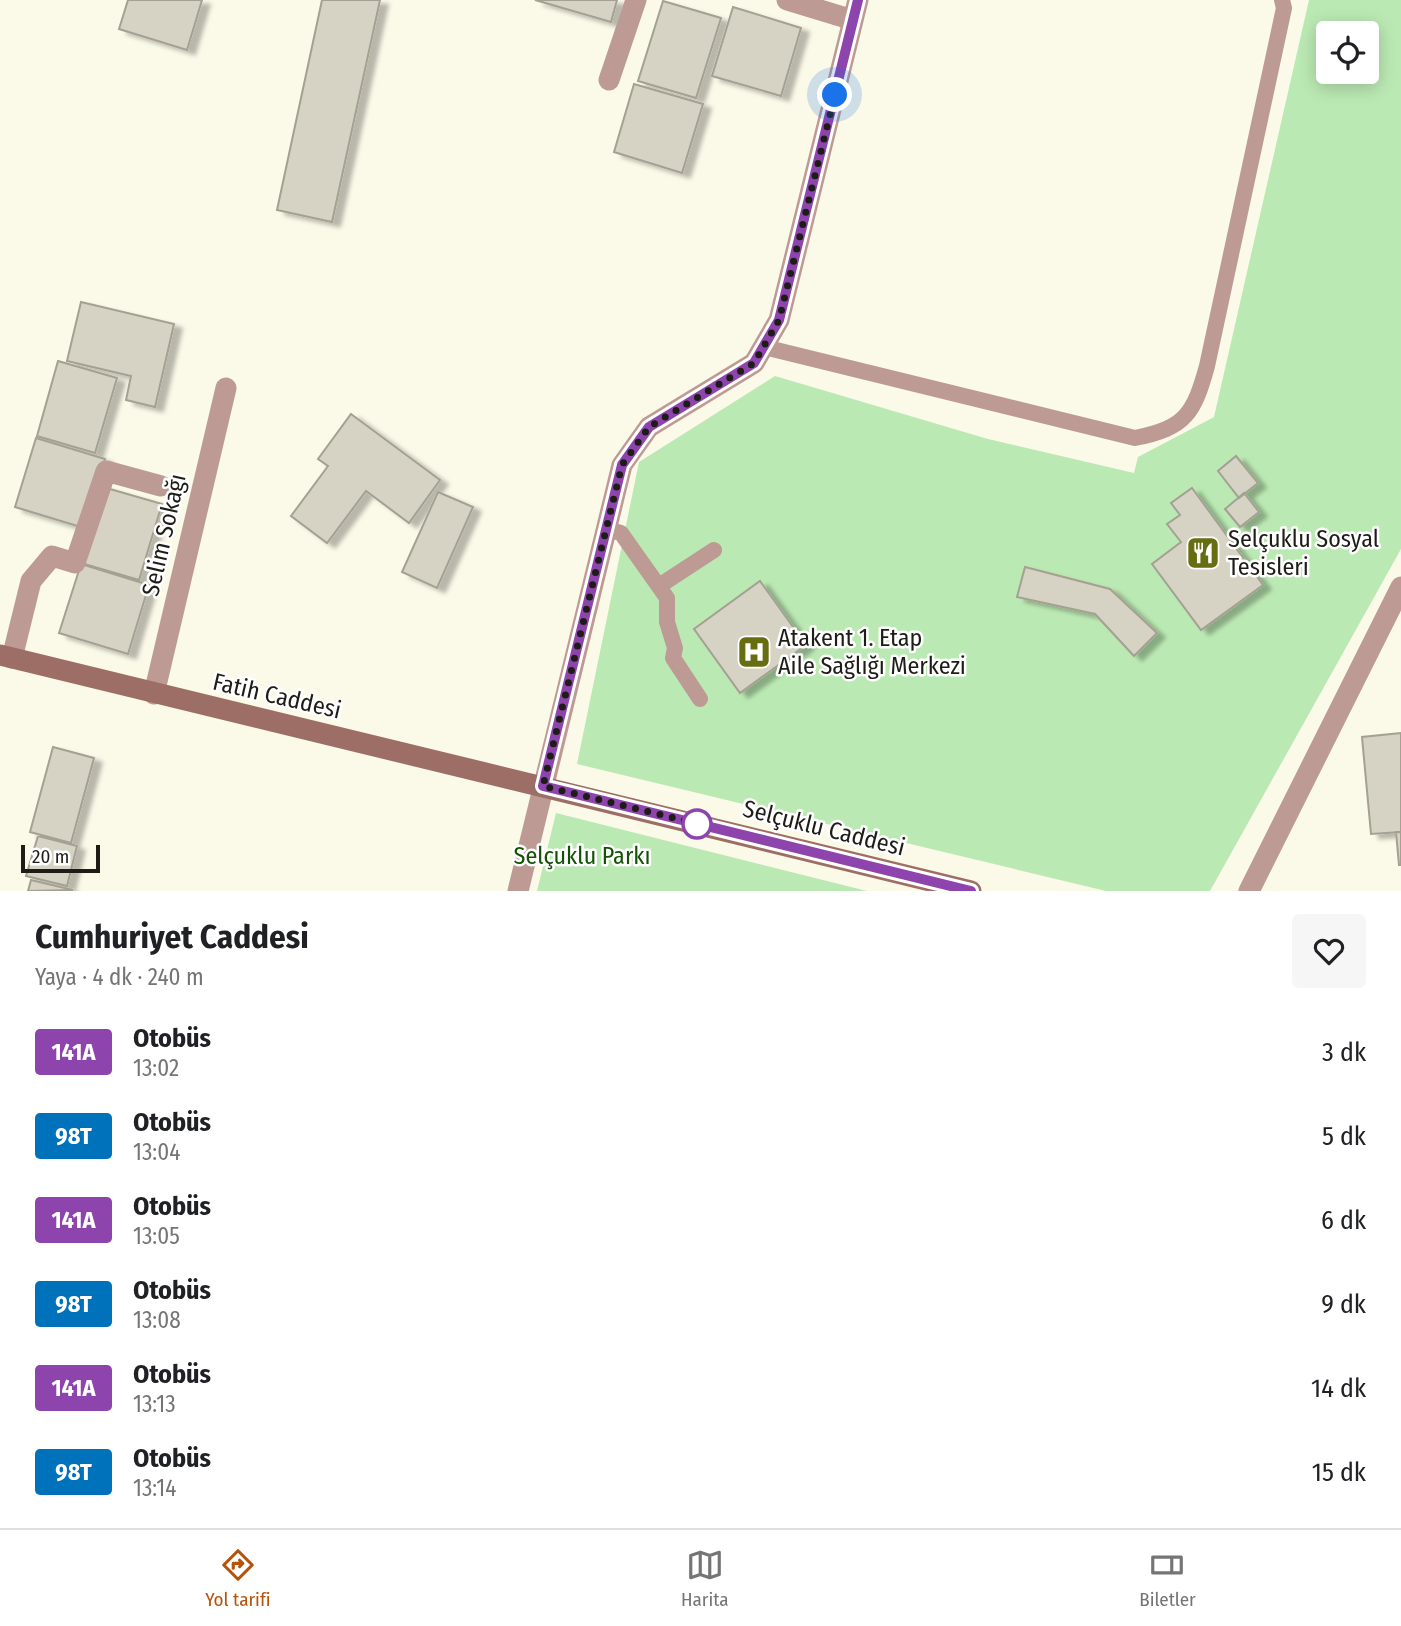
<!DOCTYPE html>
<html lang="tr">
<head>
<meta charset="utf-8">
<style>
  body { margin:0; font-family:"Fira Sans Condensed",sans-serif; background:#f6f6f6; color:#202124; height:100vh; display:flex; flex-direction:column; font-size:26px; white-space:nowrap }
  * { box-sizing:border-box; margin:0 }
  p { font-size:23px; color:#757577 }
  .icon { flex:none; width:38px; height:38px; fill:none; stroke:currentColor; stroke-width:2; stroke-linecap:round; stroke-linejoin:round }
  .map { position:relative; height:891px; overflow:hidden }
  .drawer { display:flex; flex-direction:column; background:#fff; flex:1 }
  .drawer>* { flex:none }
  .badge { padding:0 14px; border-radius:5px; font-size:24px; line-height:46px }
  .fabs { position:absolute; left:1316px; top:21px; display:grid; gap:14px }
  .fabs a { display:grid; place-items:center; width:63px; height:63px; border-radius:7px; background:#fff; box-shadow:0 4px 18px #0003; font-size:35px }
  .scale { position:absolute; left:21px; bottom:18px; width:79px; box-sizing:border-box; padding-left:7px; border:4px solid #1d1c16; border-top:0; font-size:19px; line-height:24px; white-space:nowrap; color:#1d1c16; -webkit-text-stroke:5px #fff; paint-order:stroke }
  .you { position:absolute; width:35px; height:35px; margin:-18px; border:5px solid #fff; border-radius:50%; background:#1a73e8; box-shadow:0 0 0 10px #1a73e833 }
  .map>.badge { position:absolute; translate:-50% -50%; box-shadow:0 0 0 4px #fff }
  .round { display:grid; place-items:center; flex:none; width:74px; height:74px; border-radius:7px; background:#f6f6f6 }
  .headline { display:flex; align-items:center; justify-content:space-between; height:119px; padding:0 35px }
  h1 { font-size:33px; font-weight:700; line-height:52px }
  ul { padding:0; list-style:none }
  li { display:flex; align-items:center; gap:21px; height:84px; padding:0 35px }
  li div { flex:1 }
  li b { display:block; font-size:26px }
  li em { font-style:normal }
  li .badge { min-width:77px; font-weight:700; text-align:center }
  .menu { display:flex; justify-content:space-around; align-items:center; height:98px; border-top:2px solid #e0e0e0; background:#fff; font-size:19px; color:#757577 }
  .menu a { display:grid; justify-items:center; gap:4px }
  .menu .current { color:#b45309 }
  .map>svg:first-child { display:block }
  .green { fill:#bbe9b3; fill-rule:evenodd }
  .building { fill:#d6d3c4; stroke:#a4a192; stroke-width:2; filter:url(#shadow) }
  .lines { fill:none; stroke-linecap:round; stroke-linejoin:round }
  .lane { stroke:#bd9b94; stroke-width:16 }
  .street { stroke:#bd9b94; stroke-width:21 }
  .secondary { stroke:#9d6e65; stroke-width:21 }
  .line-casing { stroke:#fff; stroke-width:16 }
  .line { stroke:#8e44ad; stroke-width:10 }
  .walk { stroke:#1d1c16; stroke-width:7; stroke-dasharray:0 12.6 }
  .stop-dot { fill:#fff; stroke:#8e44ad; stroke-width:3.5 }
  .labels { text-anchor:middle; stroke-width:5; stroke-linejoin:round; paint-order:stroke }
  .street-label { font-size:24px; fill:#1d1c16; stroke:#fff }
  .poi-label { font-size:24px; fill:#1d1c16; stroke:#fff; text-anchor:start }
  .park-label { font-size:24px; fill:#135205; stroke:#fff }
</style>
</head>
<body>
<div class="map">
<svg width="1401" height="891" viewBox="0 0 1401 891">
  <defs>
    <filter id="shadow"><feDropShadow dx="8" dy="4.5" stdDeviation="2" flood-color="#0004"/></filter>
  </defs>
  <rect width="100%" height="100%" fill="#fbf9e8"/>
  <path class="green" d="M 1309,0 L 1401,0 L 1401,549 L 1210,891 L 1106,891 L 577,764 L 639,462 L 775,376 L 988,439 L 1134,473 L 1138,457 L 1214,417 ZM 1328,33 L 1367,33 L 1367,72 L 1328,72 Z
    M 556,813 L 867,891 L 537,891 Z"/>
  <path class="building" d="M 128,0 L 202,0 L 187,50 L 119,29 Z
    M 322,0 L 380,0 L 332,222 L 277,210 Z
    M 535,0 L 617,0 L 611,22 Z
    M 663,1 L 721,18 L 696,98 L 638,81 Z
    M 733,7 L 801,28 L 781,96 L 712,76 Z
    M 634,84 L 703,104 L 682,173 L 614,152 Z
    M 81,302 L 174,324 L 155,407 L 126,400 L 131,376 L 67,361 Z
    M 58,361 L 117,378 L 95,453 L 37,436 Z
    M 351,414 L 440,480 L 409,523 L 366,491 L 327,543 L 291,516 L 328,466 L 318,459 Z
    M 36,438 L 105,459 L 84,528 L 15,507 Z
    M 1236,456 L 1258,483 L 1239,498 L 1218,471 Z
    M 103,487 L 162,504 L 139,580 L 81,563 Z
    M 1192,488 L 1263,585 L 1201,630 L 1152,564 L 1181,542 L 1167,524 L 1180,515 L 1171,503 Z
    M 438,492 L 473,507 L 437,588 L 402,572 Z
    M 1244,493 L 1259,512 L 1240,527 L 1225,509 Z
    M 81,564 L 149,585 L 128,654 L 59,633 Z
    M 1025,567 L 1110,589 L 1157,633 L 1134,656 L 1095,614 L 1017,597 Z
    M 760,581 L 806,645 L 740,693 L 694,629 Z
    M 1401,733 L 1401,832 L 1371,834 L 1362,737 Z
    M 53,747 L 94,758 L 71,843 L 30,832 Z
    M 1396,832 L 1401,832 L 1401,865 L 1399,865 Z
    M 38,836 L 77,846 L 67,886 L 26,876 Z
    M 31,880 L 73,890 L 28,891 Z"/>
  <g class="lines">
    <path class="lane" d="M 764,347 L 1135,438 C 1186,428 1194,413 1207,366 L 1284,8 L 1282,0
      M 606,529 L 621,533 L 667,598 L 667,622 L 675,648 L 673,658 L 700,699
      M 659,586 L 714,550"/>
    <path class="street" d="M 787,0 L 853,20
      M 609,80 L 636,0
      M 12,658 L 31,581 L 52,556 L 75,563 L 106,471 L 161,486
      M 154,694 L 226,388
      M 518,891 L 622,465 L 649,427 L 754,363 L 779,320 L 858,0
      M 1249,891 L 1401,587"/>
    <path class="secondary" d="M 0,655 L 971,891"/>
  </g>
  <g class="lines">
    <defs>
      <path id="line" d="M 858,0 L 779,320 L 754,363 L 649,427 L 622,465 L 543,786 L 971,891"/>
    </defs>
    <use href="#line" class="line-casing"/>
    <use href="#line" class="line"/>
    <path class="walk" d="M 697,824 L 703,825 L 543,786 L 622,465 L 649,427 L 754,363 L 779,320 L 835,95"/>
  </g>
  <defs>
    <symbol id="restaurant-square" viewBox="-11 -11 22 22"><rect x="-9" y="-9" width="18" height="18" rx="4" fill="#676d11" stroke="#fff"/><path d="M-5-6h1v4h1v-4h1v4h1v-4h1v5L-1.5 .5V6h-2V.5L-5-1ZM5-6V6H3V1.5H1.5Q1.5-4 5-6Z" fill="#fff"/></symbol>
    <symbol id="hospital-square" viewBox="-11 -11 22 22"><rect x="-9" y="-9" width="18" height="18" rx="4" fill="#676d11" stroke="#fff"/><path d="M-5-5h3v3.5h4V-5h3V5h-3V1.5h-4V5h-3Z" fill="#fff"/></symbol>
  </defs>
  <g fill-rule="evenodd">
    <use href="#restaurant-square" x="1184" y="534" width="38" height="38"/>
    <use href="#hospital-square" x="735" y="633" width="38" height="38"/>
  </g>
  <circle class="stop-dot" cx="697" cy="824" r="14"/>
  <g class="labels">
    <g class="street-label">
      <text transform="translate(164 535) rotate(-77)" y="8">Selim Sokağı</text>
      <text transform="translate(277 696) rotate(13)" y="8">Fatih Caddesi</text>
      <text transform="translate(824 828) rotate(14)" y="8">Selçuklu Caddesi</text>
    </g>
    <g class="poi-label">
      <text x="1228" y="547">Selçuklu Sosyal<tspan x="1228" dy="28">Tesisleri</tspan></text>
      <text x="778" y="646">Atakent 1. Etap<tspan x="778" dy="28">Aile Sağlığı Merkezi</tspan></text>
    </g>
    <g class="park-label">
      <text x="582" y="864">Selçuklu Parkı</text>
    </g>
  </g>
</svg>
<div class="fabs">
<a><svg class="icon" aria-label="locate" viewBox="0 0 24 24"><circle cx="12" cy="12" r="6"/><path d="M12 2v4M12 18v4M2 12h4M18 12h4"/></svg></a>
</div>
<div class="scale">20 m</div>
<div class="you" style="left:835px;top:95px"></div>
</div>
<section class="drawer">
<div class="headline"><div><h1>Cumhuriyet Caddesi</h1><p>Yaya · 4 dk · 240 m</p></div><a class="round"><svg class="icon" aria-label="heart" viewBox="0 0 24 24"><path d="M12 20l-8-8c-3-5 5-10 8-4 3-6 11-1 8 4z"/></svg></a></div>
<ul>
<li><span class="badge" style="background:#8e44ad;color:#fff">141A</span><div><b>Otobüs</b><p>13:02</p></div><em>3 dk</em></li>
<li><span class="badge" style="background:#0072bc;color:#fff">98T</span><div><b>Otobüs</b><p>13:04</p></div><em>5 dk</em></li>
<li><span class="badge" style="background:#8e44ad;color:#fff">141A</span><div><b>Otobüs</b><p>13:05</p></div><em>6 dk</em></li>
<li><span class="badge" style="background:#0072bc;color:#fff">98T</span><div><b>Otobüs</b><p>13:08</p></div><em>9 dk</em></li>
<li><span class="badge" style="background:#8e44ad;color:#fff">141A</span><div><b>Otobüs</b><p>13:13</p></div><em>14 dk</em></li>
<li><span class="badge" style="background:#0072bc;color:#fff">98T</span><div><b>Otobüs</b><p>13:14</p></div><em>15 dk</em></li>
</ul>
</section>
<nav class="menu">
<a class="current"><svg class="icon" aria-label="directions" viewBox="0 0 24 24"><path d="M12 3l9 9-9 9-9-9zM9 14v-3h6M13 9l2 2-2 2"/></svg>Yol tarifi</a>
<a><svg class="icon" aria-label="map" viewBox="0 0 24 24"><path d="M3 6l6-2 6 2 6-2v14l-6 2-6-2-6 2zM9 4v14M15 6v14"/></svg>Harita</a>
<a><svg class="icon" aria-label="tickets" viewBox="0 0 24 24"><path d="M3 7h18v10H3zM15 7v10"/></svg>Biletler</a>
</nav>
</body>
</html>
